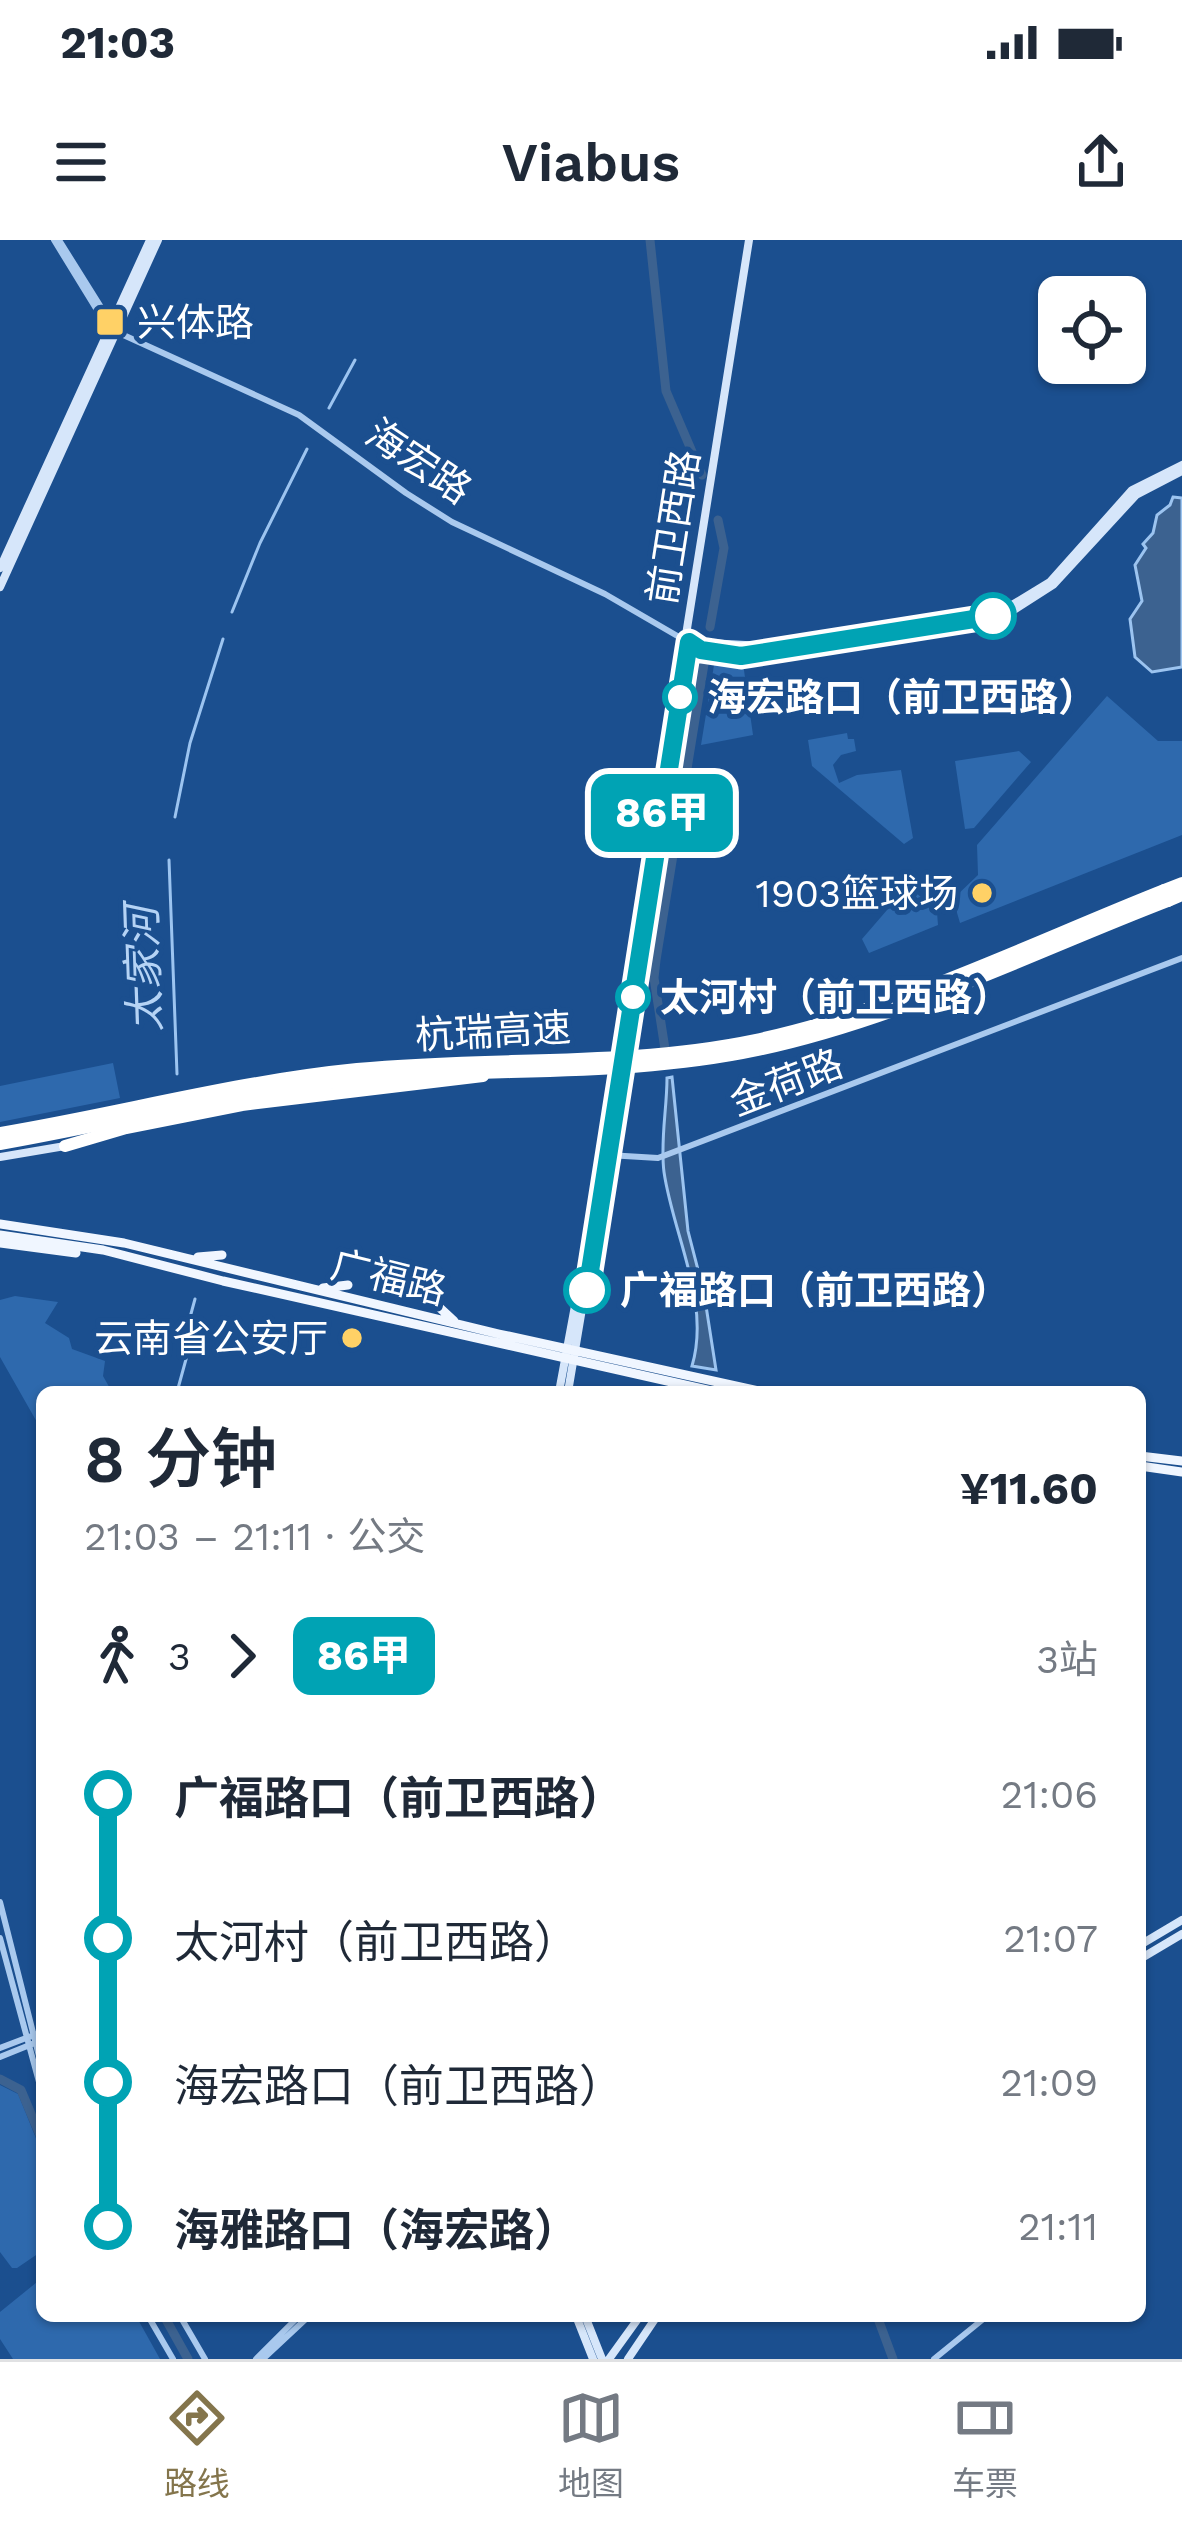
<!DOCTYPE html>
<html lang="zh">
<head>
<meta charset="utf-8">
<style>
  body { margin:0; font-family:"Work Sans","Noto Sans SC",sans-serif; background:#f2f2f3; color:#1f2937; height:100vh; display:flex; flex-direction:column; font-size:45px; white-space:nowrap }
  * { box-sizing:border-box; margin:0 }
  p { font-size:39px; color:#747a83 }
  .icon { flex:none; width:66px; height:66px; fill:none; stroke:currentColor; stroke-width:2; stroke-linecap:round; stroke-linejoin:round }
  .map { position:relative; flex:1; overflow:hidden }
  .details { position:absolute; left:36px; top:1146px; width:1110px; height:936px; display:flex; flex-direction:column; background:#fff; border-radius:18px; box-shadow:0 3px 9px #0004 }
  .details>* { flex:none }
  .badge { padding:0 24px; border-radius:18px; font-size:42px; line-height:78px }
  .buttons { position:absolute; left:1038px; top:36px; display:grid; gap:24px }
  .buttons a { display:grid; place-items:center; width:108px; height:108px; border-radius:18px; background:#fff; box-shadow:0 3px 9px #0004; font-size:60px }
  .map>.badge { position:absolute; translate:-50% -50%; box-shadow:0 0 0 6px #fff }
  .legs { display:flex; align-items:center; gap:18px; height:132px; padding:0 48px; font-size:39px }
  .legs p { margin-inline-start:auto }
  .summary { display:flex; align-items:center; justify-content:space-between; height:204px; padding:0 48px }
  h1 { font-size:66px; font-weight:600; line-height:90px }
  ul { padding:0 48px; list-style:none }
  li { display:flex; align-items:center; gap:42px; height:144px; font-size:45px }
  li i { display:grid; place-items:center; width:18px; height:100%; margin:0 15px; background:currentColor }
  li i::after { content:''; width:30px; height:30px; margin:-15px; border:9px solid; border-radius:50%; background:#fff }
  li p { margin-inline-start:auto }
  li:first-child i { background:linear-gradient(#0000 50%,currentColor 0) }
  li:last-child i { background:linear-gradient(currentColor 50%,#0000 0) }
  .status { display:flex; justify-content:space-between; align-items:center; height:84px; padding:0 60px; background:#fff; direction:ltr }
  .status svg { height:33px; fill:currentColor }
  header { display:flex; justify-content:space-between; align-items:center; height:156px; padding:0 48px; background:#fff; font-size:54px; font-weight:600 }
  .tabs { display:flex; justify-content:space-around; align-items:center; height:168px; border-top:3px solid #e0e1e3; background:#fff; font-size:33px; color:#747a83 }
  .tabs a { display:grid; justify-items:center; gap:6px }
  .tabs .on { color:#84754c }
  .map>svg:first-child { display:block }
  .green { fill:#2e69ad }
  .water { fill:#3c6290; stroke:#9cc4f0; stroke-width:3 }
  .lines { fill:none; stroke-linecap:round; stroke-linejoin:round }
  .stream { stroke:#9cc4f0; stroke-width:3 }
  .river { stroke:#3c6290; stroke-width:9 }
  .tertiary { stroke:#a9c9ee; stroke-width:6 }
  .secondary { stroke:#d6e6fa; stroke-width:8 }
  .primary { stroke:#f0f6ff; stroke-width:9 }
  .motorway { stroke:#fff; stroke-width:12 }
  .motorway-bridge { stroke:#fff; stroke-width:12 }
  .line-1-casing { stroke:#fff; stroke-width:27 }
  .line-1 { stroke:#00a3b4; stroke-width:18 }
  .poi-dot { fill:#ffd166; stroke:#1b4f8f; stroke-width:4.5 }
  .stop-1-dot { fill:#fff; stroke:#00a3b4; stroke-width:6 }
  .labels { text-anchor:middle; stroke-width:10; stroke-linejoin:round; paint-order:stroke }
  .poi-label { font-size:39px; fill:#fff; stroke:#1b4f8f; text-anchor:end }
  .street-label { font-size:39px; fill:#fff; stroke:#1b4f8f }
  .stop-label { font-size:39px; font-weight:bold; fill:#fff; stroke:#1b4f8f; text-anchor:start }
  .water-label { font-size:42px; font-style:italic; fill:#b5d3f5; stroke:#1b4f8f }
</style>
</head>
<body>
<div class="status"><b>21:03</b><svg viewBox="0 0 49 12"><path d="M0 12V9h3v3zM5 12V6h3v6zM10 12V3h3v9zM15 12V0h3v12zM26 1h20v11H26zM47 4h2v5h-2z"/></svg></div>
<header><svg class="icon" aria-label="menu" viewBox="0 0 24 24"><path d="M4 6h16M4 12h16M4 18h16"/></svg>Viabus<svg class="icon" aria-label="share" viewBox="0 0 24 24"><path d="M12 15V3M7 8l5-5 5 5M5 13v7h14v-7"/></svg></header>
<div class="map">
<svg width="1182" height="2119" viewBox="0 0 1182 2119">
  <rect width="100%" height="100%" fill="#1b4f8f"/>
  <path class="green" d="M 743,423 L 753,495 L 701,505 L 714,425 Z
    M 1107,456 L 1158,501 L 1182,501 L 1182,595 L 960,683 L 953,659 L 978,635 L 977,605 Z
    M 847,493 L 848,499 L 854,499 L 856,511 L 841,515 L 833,525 L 839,543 L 857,535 L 901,530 L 913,598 L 904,604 L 812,526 L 808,500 Z
    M 1019,511 L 1031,522 L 974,588 L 965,589 L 955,521 Z
    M 915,652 L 923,659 L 936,660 L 938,685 L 869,713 L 862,699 L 900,655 Z
    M 113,823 L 120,858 L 0,882 L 0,846 Z
    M 15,1056 L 58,1062 L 45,1083 L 69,1098 L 72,1109 L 105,1121 L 103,1136 L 112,1152 L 42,1152 L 42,1191 L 0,1117 L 0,1060 Z
    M 0,1845 L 18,1854 L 42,1913 L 42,2011 L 17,2028 L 12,2028 L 0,2012 Z
    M 42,2038 L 42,2076 L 136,2076 L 160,2119 L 13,2119 L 0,2099 L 0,2072 Z"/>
  <path class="water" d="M 1173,257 L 1182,258 L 1182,427 L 1152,432 L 1135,417 L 1130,379 L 1142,361 L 1135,325 L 1146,308 L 1143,304 L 1153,293 L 1157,275 L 1170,265 Z
    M 672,837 L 688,991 L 704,1053 L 716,1130 L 692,1126 C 711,1062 673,995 664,932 C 660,901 667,869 667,838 Z"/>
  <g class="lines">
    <path class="stream" d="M 329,168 L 355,120
      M 232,372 L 260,303 L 307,209
      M 175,577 L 190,503 L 223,399
      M 169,620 L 177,834
      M 177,1152 L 188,1112 L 189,1081 L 195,1059"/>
    <path class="river" d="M 650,0 L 666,151 L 702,235
      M 710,387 L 724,308 L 718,280
      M 665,809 L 654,738 L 656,720 L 704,424
      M 0,1839 L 21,1850 L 42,1900
      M 164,2076 L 188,2119
      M 877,2076 L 893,2119"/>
    <path class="tertiary" d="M 54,0 L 108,88 L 299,175 L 406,253 L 452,282 L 605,354 L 686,401
      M 59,0 L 111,83
      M 608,915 L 658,918 L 1182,718
      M 0,1662 L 42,1828
      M 0,1698 L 42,1853
      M 0,1808 L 42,1792
      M 0,1817 L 42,1800
      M 148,2076 L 173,2119
      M 180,2076 L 205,2119
      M 256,2119 L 299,2076
      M 263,2119 L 309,2076
      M 934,2119 L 987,2076"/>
    <path class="secondary" d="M 0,328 L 150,0
      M 0,347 L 158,0
      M 689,402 L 701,410 L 741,416 L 1014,370 L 1053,345 L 1136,255 L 1182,231
      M 689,402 L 765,406 L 1012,365 L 1050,342 L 1132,250 L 1182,225
      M 658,597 L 675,487
      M 611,899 L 644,683
      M 0,917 L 65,906
      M 559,1152 L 603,915 L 749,0
      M 568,1152 L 606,926
      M 1140,1705 L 1182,1680
      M 1140,1719 L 1182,1694
      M 576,2076 L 593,2119
      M 585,2076 L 602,2119
      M 609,2119 L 640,2076
      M 628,2119 L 657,2076"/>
    <path class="primary" d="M 0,984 L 124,1003 L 499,1094 L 763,1152
      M 0,995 L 103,1010 L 223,1041 L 716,1152
      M 0,1003 L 76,1013
      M 198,1017 L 222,1015
      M 323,1048 L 348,1045
      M 440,1068 L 454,1081
      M 1140,1216 L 1182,1221
      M 1140,1226 L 1182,1232"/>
    <path class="motorway" d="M 1164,650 L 1182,643
      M 1168,661 L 1182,655
      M 65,906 L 126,888 L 242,865 L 483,836"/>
    <path class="motorway-bridge" d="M 0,893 C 120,873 236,841 357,829 C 489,816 625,827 755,800 C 896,770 1030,703 1164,650
      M 0,904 C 120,883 237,852 358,840 C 490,827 627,838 758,810 C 899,780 1033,713 1168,661"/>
  </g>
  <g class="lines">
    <defs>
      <path id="line-1" d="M 587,1050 L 689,402 L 701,410 L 741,416 L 993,376"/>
    </defs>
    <use href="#line-1" class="line-1-casing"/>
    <use href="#line-1" class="line-1"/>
  </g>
  <g class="poi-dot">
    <rect x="95" y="67" width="30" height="30" rx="6"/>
    <circle cx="982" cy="653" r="12"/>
    <circle cx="352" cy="1098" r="12"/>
  </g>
  <g class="stop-1-dot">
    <circle cx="993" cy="376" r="21"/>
    <circle cx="680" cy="457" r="15"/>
    <circle cx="633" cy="757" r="15"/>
    <circle cx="587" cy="1050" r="21"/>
  </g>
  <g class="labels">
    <g class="poi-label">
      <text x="137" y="96" text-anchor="start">兴体路</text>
      <text x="958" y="667">1903篮球场</text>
      <text x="328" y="1112">云南省公安厅</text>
    </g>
    <g class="street-label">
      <text transform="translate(419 221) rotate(34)" y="14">海宏路</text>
      <text transform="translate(673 287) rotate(-81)" y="14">前卫西路</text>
      <text transform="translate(493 791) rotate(-3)" y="14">杭瑞高速</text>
      <text transform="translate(786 842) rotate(-21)" y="14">金荷路</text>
      <text transform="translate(389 1037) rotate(14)" y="14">广福路</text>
    </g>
    <g class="stop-label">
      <text x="707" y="471">海宏路口（前卫西路）</text>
      <text x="660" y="771">太河村（前卫西路）</text>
      <text x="620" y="1064">广福路口（前卫西路）</text>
    </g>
    <g class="water-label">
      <text transform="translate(143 729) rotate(-92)" y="15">太家河</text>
    </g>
  </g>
</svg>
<div class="buttons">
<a><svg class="icon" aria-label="locate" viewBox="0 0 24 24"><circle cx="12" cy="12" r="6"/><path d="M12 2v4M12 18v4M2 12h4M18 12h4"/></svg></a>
</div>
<b class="badge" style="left:662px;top:573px;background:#00a3b4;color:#fff">86甲</b>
<section class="details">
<div class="summary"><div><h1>8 分钟</h1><p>21:03 – 21:11 · 公交</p></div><b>¥11.60</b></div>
<div class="legs"><svg class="icon" aria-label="walk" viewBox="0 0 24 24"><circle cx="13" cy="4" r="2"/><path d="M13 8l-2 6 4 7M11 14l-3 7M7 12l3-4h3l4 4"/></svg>3<svg class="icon" aria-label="forward" viewBox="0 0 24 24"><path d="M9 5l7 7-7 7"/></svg><b class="badge" style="background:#00a3b4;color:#fff">86甲</b><p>3站</p></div>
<ul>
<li><i style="color:#00a3b4"></i><b>广福路口（前卫西路）</b><p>21:06</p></li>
<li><i style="color:#00a3b4"></i><span>太河村（前卫西路）</span><p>21:07</p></li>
<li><i style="color:#00a3b4"></i><span>海宏路口（前卫西路）</span><p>21:09</p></li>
<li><i style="color:#00a3b4"></i><b>海雅路口（海宏路）</b><p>21:11</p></li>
</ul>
</section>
</div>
<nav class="tabs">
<a class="on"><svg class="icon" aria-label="directions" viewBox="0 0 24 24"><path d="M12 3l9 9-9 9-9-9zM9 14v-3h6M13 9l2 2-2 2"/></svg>路线</a>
<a><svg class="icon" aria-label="map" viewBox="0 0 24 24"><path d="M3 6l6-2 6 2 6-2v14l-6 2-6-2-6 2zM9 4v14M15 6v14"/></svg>地图</a>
<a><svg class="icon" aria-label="tickets" viewBox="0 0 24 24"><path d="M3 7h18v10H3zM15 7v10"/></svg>车票</a>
</nav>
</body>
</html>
